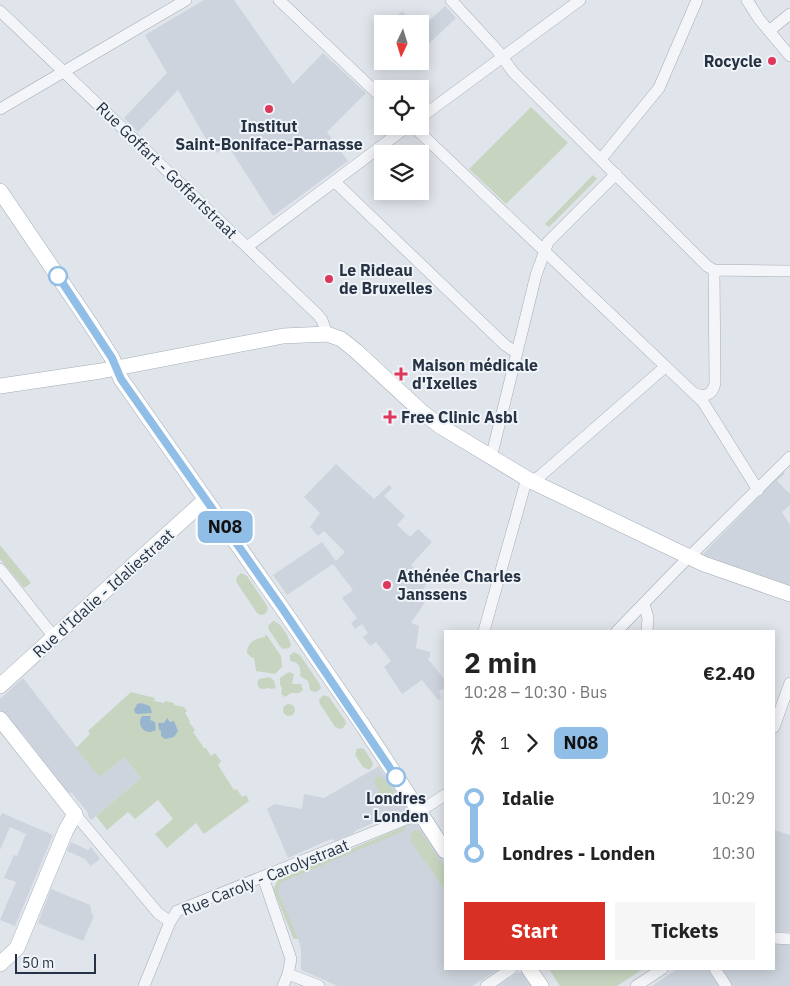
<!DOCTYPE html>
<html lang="en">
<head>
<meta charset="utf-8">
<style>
  body { margin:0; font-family:"IBM Plex Sans",sans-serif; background:#f6f6f6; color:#222; height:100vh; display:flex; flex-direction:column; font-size:19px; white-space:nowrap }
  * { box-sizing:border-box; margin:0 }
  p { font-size:16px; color:#767676 }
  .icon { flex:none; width:28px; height:28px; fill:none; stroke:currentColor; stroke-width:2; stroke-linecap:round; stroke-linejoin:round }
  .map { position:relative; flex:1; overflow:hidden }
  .drawer { position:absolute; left:444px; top:630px; width:331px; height:340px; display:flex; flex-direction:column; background:#fff; border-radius:0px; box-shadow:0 2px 12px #0003 }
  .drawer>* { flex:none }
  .badge { padding:0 10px; border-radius:8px; font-size:18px; line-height:32px }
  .needle { width:32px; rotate:184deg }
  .controls { position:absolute; left:374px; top:15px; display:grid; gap:10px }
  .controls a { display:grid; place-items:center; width:55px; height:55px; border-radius:0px; background:#fff; box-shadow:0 2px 12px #0003; font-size:25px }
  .scale { position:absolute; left:15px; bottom:12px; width:81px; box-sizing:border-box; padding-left:5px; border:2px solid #263344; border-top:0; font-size:14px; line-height:18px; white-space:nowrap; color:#263344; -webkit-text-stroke:4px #f0f4f8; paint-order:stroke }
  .map>.badge { position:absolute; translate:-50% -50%; box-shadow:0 0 0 2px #fff }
  .legs { display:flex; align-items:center; gap:8px; height:55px; padding:0 20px; font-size:16px }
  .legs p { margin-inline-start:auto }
  .summary { display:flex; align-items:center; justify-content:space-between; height:85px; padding:0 20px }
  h1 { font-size:28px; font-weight:800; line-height:38px }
  .primary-button { display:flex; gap:10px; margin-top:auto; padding:10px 20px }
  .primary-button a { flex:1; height:58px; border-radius:0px; background:#d93025; color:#fff; font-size:20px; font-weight:800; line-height:58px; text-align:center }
  .primary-button a+a { background:#f6f6f6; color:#222 }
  ul { padding:0 20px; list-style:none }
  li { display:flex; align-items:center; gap:18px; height:55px; font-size:19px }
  li i { display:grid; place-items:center; width:8px; height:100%; margin:0 6px; background:currentColor }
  li i::after { content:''; width:12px; height:12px; margin:-6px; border:4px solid; border-radius:50%; background:#fff }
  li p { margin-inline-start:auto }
  li:first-child i { background:linear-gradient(#0000 50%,currentColor 0) }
  li:last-child i { background:linear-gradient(currentColor 50%,#0000 0) }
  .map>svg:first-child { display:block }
  .built { fill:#cdd4dd }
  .green { fill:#c7d5c0 }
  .water { fill:#97b5cf }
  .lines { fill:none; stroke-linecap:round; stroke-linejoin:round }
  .street-casing { stroke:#a4acb6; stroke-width:12 }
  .secondary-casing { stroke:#a4acb6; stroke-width:16 }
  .street { stroke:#f3f5f8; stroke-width:11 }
  .secondary { stroke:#fff; stroke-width:15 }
  .line-1-casing { stroke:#fff; stroke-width:11 }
  .line-1 { stroke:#91bee7; stroke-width:8 }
  .poi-dot { fill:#dd375b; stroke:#f0f4f8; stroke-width:2 }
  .stop-1-dot { fill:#fff; stroke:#91bee7; stroke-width:2.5 }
  .labels { text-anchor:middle; stroke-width:4; stroke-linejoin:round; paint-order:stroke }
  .poi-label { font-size:16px; font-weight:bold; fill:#263344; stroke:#f0f4f8; text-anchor:start }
  .street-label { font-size:16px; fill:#263344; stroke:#f0f4f8 }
  .stop-label { font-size:16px; font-weight:bold; fill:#263344; stroke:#f0f4f8 }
</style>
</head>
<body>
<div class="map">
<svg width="790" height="986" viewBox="0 0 790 986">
  <rect width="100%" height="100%" fill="#e0e5eb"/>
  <path class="built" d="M 204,0 L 234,0 L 293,84 L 323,53 L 366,93 L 327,132 L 348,161 L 273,216 L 227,144 L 217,153 L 210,146 L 178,90 L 138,132 L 124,118 L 167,73 L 145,35 Z
    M 445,6 L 456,18 L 420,52 L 420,29 Z
    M 402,11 L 414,24 L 390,23 Z
    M 336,464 L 374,499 L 389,485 L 392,488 L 384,496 L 405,516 L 397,525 L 410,537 L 418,529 L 432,542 L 411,565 L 428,581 L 422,591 L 431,593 L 411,623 L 419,626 L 416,648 L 430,652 L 430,657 L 428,659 L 445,680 L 445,688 L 439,691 L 441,698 L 438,700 L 422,680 L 402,694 L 384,667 L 391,661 L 376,642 L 370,646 L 363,637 L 368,633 L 362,624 L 355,629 L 351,623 L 357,618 L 342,598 L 353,590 L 333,564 L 287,595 L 273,575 L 322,542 L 336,561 L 345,552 L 324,531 L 318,536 L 310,527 L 320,513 L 304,497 Z
    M 783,472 L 785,473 L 777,481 L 790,494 L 790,505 L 782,512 L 790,525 L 790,593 L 702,555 Z
    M 23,678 L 100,777 L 124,757 L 141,778 L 91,820 L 88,816 L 88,813 L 72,793 L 67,792 L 22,733 L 19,733 L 0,710 L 0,699 Z
    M 379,766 L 406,807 L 406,813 L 380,824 L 375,822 L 355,831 L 354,833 L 335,841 L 331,839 L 288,858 L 267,809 L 274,804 L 302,809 L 304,794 L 324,798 Z
    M 2,813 L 53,835 L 15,926 L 0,920 L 16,882 L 4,878 L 14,855 L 17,856 L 26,834 L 10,827 L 0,850 L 0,817 Z
    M 413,823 L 416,823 L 420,826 L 445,863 L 445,969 L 499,969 L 472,986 L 338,986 L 301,970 L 301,949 L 298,939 L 293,938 L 275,893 L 274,888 L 278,880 Z
    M 774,830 L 790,835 L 790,932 L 774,932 Z
    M 71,842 L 88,850 L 91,847 L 100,859 L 91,866 L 85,859 L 67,851 Z
    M 51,889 L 90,905 L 92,915 L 94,916 L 83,941 L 38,923 Z
    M 774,944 L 790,944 L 790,986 L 652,986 L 677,969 L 774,969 Z
    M 522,972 L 525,974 L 533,986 L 498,986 L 517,973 Z"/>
  <path class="green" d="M 531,107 L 568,143 L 506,204 L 469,169 Z
    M 593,175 L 597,179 L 549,227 L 545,224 Z
    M 207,522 L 210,523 L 218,536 L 218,541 L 214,543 L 209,542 L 200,528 L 202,525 Z
    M 0,545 L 31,583 L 24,588 L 0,559 Z
    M 241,573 L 247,576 L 267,606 L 268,610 L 265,614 L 261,615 L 257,613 L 237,583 L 236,578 Z
    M 273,621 C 281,622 289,637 291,645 L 289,648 L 282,649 L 269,630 L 268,626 Z
    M 266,634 L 281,656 L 282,667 L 275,674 L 256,671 L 254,658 L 251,657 L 247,653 C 247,643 255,638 265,637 Z
    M 294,652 L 300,655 L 319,683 L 321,688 L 318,691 L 314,692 L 310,690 L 308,681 L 300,676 C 301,668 300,662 290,661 L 290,655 Z
    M 289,672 L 294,674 L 292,684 L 301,684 L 303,690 L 299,693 L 291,693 L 285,697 L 281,694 L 282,689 L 280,684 L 280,678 Z
    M 270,677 L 274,681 L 276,688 L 271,689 L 268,688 L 263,689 L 259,688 L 257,683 L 259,679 Z
    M 131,692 L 155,698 L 154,701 L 164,703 L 165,701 L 174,703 L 174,705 L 184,707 L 187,711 L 185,713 L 190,721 L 189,722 L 195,730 L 193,732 L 204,748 L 206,748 L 211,756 L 215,753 L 221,761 L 218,765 L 234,790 L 237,789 L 242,797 L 246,795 L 249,801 L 204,834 L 196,823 L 167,848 L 155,834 L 173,819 L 158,800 L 135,819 L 128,812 L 107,830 L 96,816 L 141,778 L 124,757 L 100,777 L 76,748 L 90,734 L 88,731 Z
    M 323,695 L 329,697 L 345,720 L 346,724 L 343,728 L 339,729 L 335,727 L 320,704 L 319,700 Z
    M283 710a6 6 0 1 1 12 0a6 6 0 1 1-12 0Z
    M 362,748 L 365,750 L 373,763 L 372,767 L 369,770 L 363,767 L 355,755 L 357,749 Z
    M 378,776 C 387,777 397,794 399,802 L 396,806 L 392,807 C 384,802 376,789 374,781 Z
    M 406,826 L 404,831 L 282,882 L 279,886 L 278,892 L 298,939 L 294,939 L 275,893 L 274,888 L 278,880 Z
    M 418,830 L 421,832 L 445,868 L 445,890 L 410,840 L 412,832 Z
    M 549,969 L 643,969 L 617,986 L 560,986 Z"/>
  <path class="water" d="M 141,703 L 150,706 L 152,713 L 138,714 L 135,713 L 134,710 L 137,704 Z
    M 142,716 L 151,716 L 150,720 L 155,722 L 156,730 L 151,732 C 142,732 137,724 142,716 Z
    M 167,718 L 170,722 L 174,721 L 178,731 L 174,737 L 165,739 L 161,736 L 161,731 L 159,730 L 158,723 L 164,723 Z"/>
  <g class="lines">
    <defs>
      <path id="street" d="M 279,0 L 382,98
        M 451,0 L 497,50 L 513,72 L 707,266 L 714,270 L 790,271
        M 747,0 L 759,19 L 790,56
        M 0,11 L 317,314 L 322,320 L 327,334
        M 769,31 L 790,14
        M 0,109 L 186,0
        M 420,118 L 580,0
        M 413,126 L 703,402 L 758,490
        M 601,159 L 659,88 L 697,0
        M 335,182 L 505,345 L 517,353
        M 247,247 L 408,126
        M 694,393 C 704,398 713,395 715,383 L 714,270
        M 491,458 L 536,275 L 548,242 L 616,174
        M 0,569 L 54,637
        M 644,604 L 648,618 L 647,631
        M 484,631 L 525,485 L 540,476 L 665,367
        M 617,631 L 679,567 L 790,457
        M 774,727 L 790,683
        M 75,814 L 158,913 L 170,922
        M 263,877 L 291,959 L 288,974 L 283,986
        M 774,938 L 790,939
        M 715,969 L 726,986
        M 288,974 L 319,986
        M 144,986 L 170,922 L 177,911 L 409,818 L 445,795
        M 486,986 L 511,969
        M 636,986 L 662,969"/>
      <path id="secondary" d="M 0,191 L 91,325 L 112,358 L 121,379 L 282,608 L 364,727 L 445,851
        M 0,386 L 101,371 L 283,336 L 327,334 L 341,339 L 356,351 L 422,412 L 440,426 L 531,481 L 704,564 L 790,594
        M 0,686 L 205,500
        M 0,719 L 75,814 L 66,830 L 17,948 L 0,964
        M 529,969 L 541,986"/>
    </defs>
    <use href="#street" class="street-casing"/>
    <use href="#secondary" class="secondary-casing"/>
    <use href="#street" class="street"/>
    <use href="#secondary" class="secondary"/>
  </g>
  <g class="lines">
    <defs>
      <path id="line-1" d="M 58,276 L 112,358 L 121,379 L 282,608 L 396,777"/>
    </defs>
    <use href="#line-1" class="line-1-casing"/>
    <use href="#line-1" class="line-1"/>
  </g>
  <g class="poi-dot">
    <circle cx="772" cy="61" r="5"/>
    <circle cx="269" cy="109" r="5"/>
    <circle cx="329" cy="279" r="5"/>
    <path d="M398.5 366.5h5v5h5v5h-5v5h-5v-5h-5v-5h5z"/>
    <path d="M387.5 409.5h5v5h5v5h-5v5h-5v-5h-5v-5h5z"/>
    <circle cx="387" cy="585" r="5"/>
  </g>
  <g class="stop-1-dot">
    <circle cx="58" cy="276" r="9"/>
    <circle cx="396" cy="777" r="9"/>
  </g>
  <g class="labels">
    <g class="poi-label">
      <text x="762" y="67" text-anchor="end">Rocycle</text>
      <text x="269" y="132" text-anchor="middle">Institut<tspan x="269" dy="18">Saint-Boniface-Parnasse</tspan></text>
      <text x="339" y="276">Le Rideau<tspan x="339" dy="18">de Bruxelles</tspan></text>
      <text x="412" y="371">Maison médicale<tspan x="412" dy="18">d'Ixelles</tspan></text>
      <text x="401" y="423">Free Clinic Asbl</text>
      <text x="397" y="582">Athénée Charles<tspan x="397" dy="18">Janssens</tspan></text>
    </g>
    <g class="street-label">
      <text transform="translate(167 170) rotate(44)" y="6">Rue Goffart - Goffartstraat</text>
      <text transform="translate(103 593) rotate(-42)" y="6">Rue d'Idalie - Idaliestraat</text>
      <text transform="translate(265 877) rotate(-22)" y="6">Rue Caroly - Carolystraat</text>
    </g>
    <g class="stop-label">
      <text x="396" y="804">Londres<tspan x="396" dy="18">- Londen</tspan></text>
    </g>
  </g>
</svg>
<div class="controls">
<a><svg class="needle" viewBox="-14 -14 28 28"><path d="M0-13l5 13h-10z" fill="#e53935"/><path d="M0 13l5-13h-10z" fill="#767676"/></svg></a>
<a><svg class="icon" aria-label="locate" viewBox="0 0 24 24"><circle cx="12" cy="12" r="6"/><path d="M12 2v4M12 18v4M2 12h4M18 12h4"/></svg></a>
<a><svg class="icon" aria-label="layers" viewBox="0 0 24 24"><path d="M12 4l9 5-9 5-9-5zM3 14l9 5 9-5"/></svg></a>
</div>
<div class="scale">50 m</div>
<b class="badge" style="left:225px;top:527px;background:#91bee7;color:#111">N08</b>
<section class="drawer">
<div class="summary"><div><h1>2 min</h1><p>10:28 – 10:30 · Bus</p></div><b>€2.40</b></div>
<div class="legs"><svg class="icon" aria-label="walk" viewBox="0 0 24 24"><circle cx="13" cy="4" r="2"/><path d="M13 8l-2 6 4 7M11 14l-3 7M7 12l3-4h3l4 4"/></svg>1<svg class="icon" aria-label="forward" viewBox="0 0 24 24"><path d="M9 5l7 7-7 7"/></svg><b class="badge" style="background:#91bee7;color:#111">N08</b></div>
<ul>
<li><i style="color:#91bee7"></i><b>Idalie</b><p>10:29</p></li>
<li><i style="color:#91bee7"></i><b>Londres - Londen</b><p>10:30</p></li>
</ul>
<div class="primary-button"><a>Start</a><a>Tickets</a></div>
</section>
</div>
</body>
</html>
